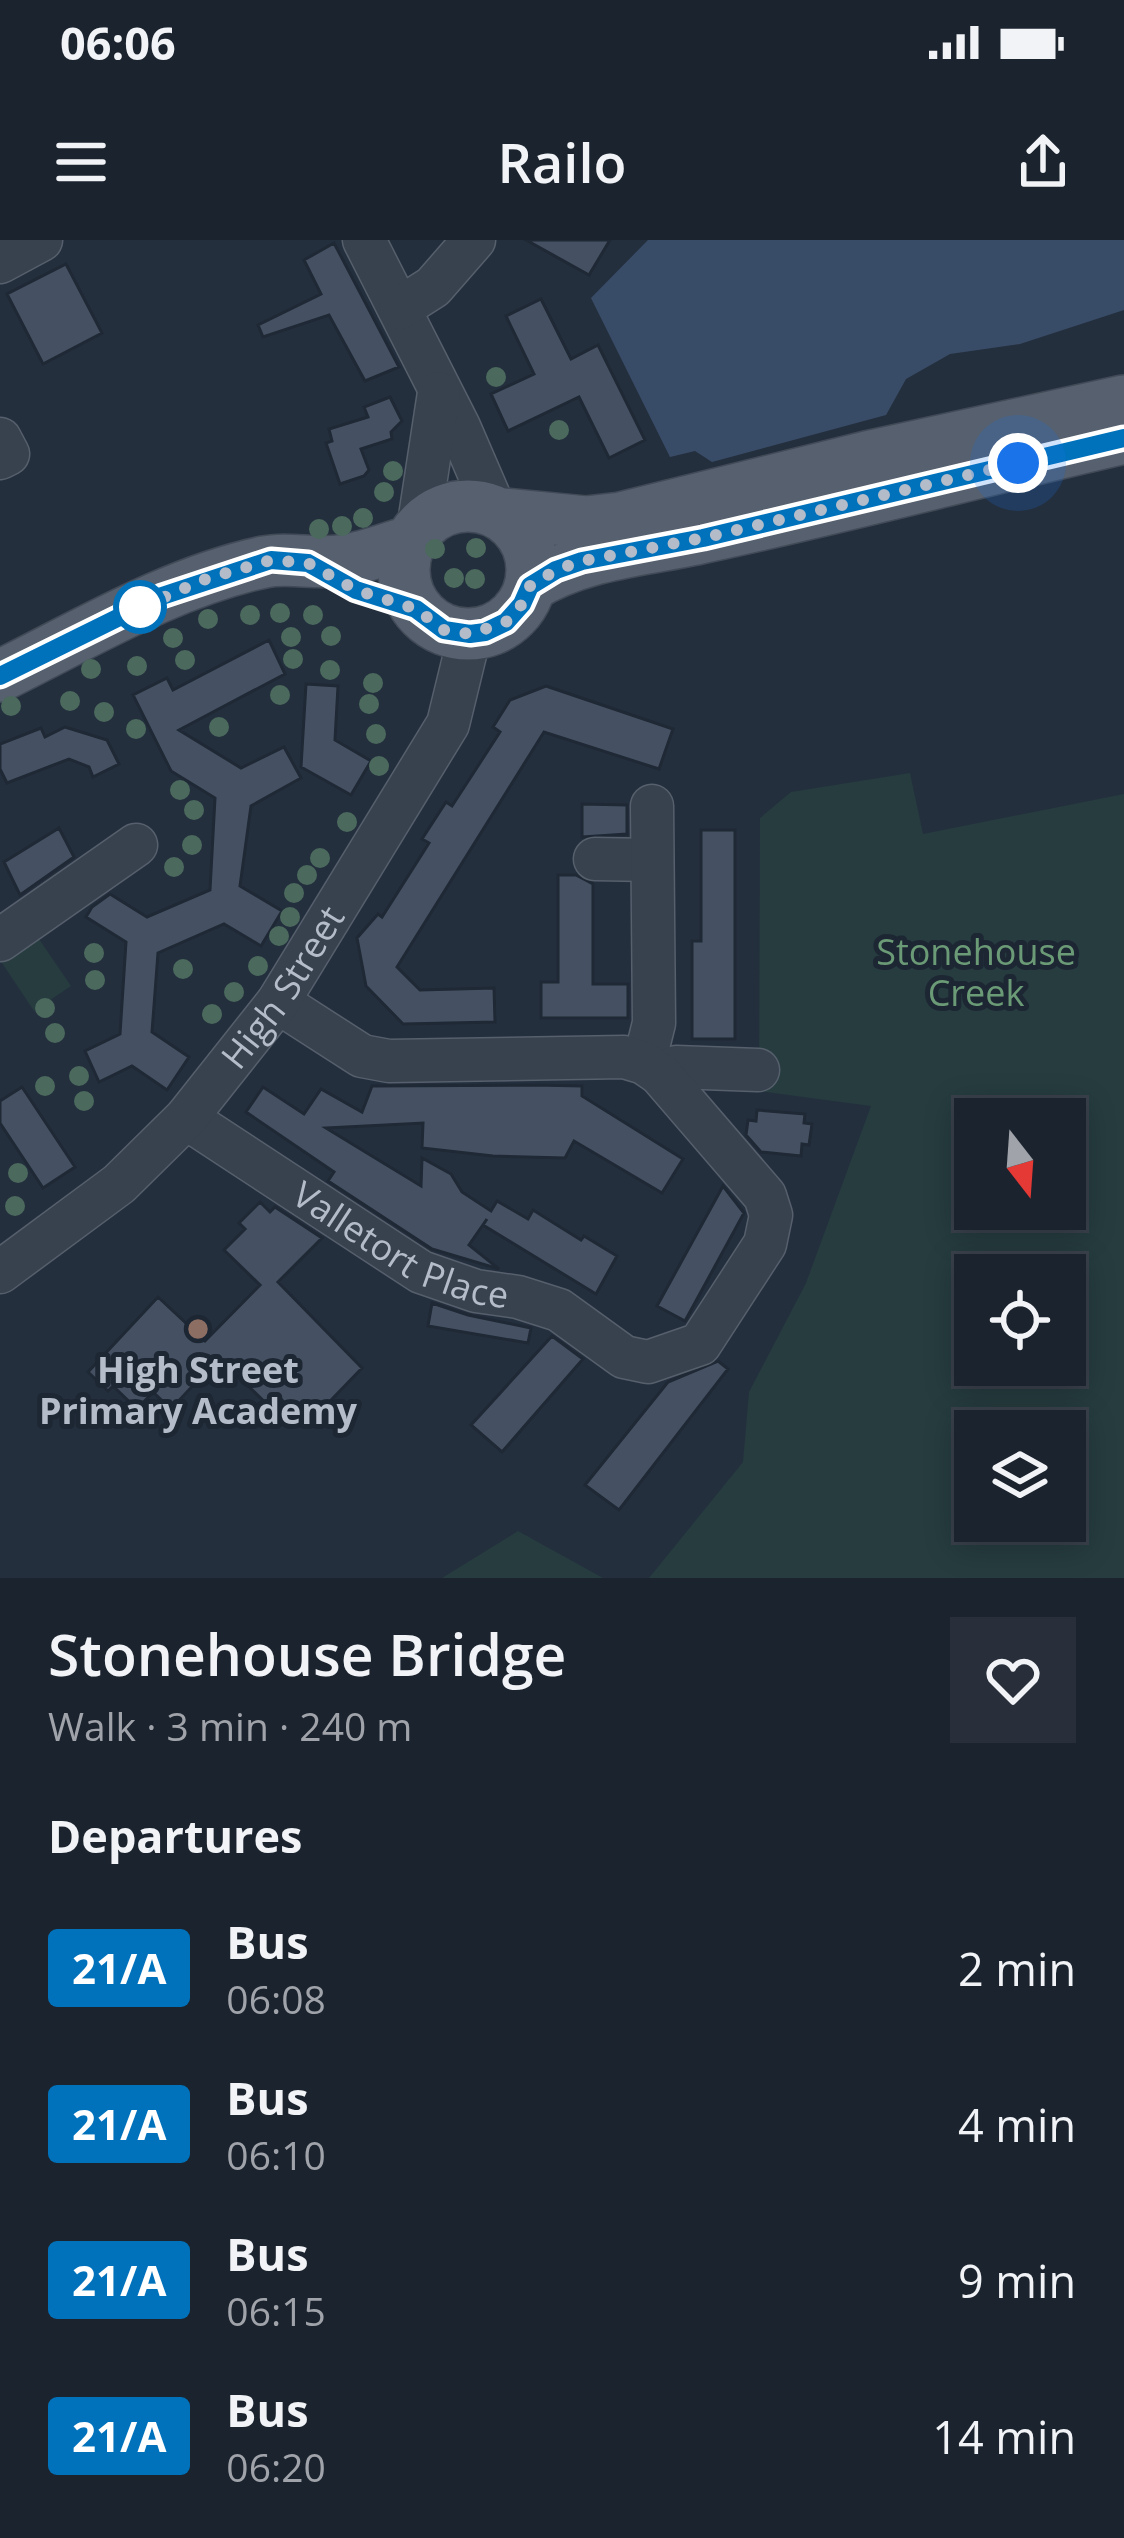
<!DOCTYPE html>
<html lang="en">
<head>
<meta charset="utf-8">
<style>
  body { margin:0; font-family:"Open Sans",sans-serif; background:#282f3a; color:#f1f3f6; height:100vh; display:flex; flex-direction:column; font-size:45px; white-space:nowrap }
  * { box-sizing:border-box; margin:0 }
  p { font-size:39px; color:#a0a4aa }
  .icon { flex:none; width:66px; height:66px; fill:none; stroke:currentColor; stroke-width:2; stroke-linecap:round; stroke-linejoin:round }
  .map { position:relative; height:1338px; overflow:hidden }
  .details { display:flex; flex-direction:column; background:#1b232e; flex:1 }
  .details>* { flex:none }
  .badge { padding:0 24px; border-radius:9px; font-size:42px; line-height:78px }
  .needle { width:78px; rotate:163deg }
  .controls { position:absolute; left:954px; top:858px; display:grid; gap:24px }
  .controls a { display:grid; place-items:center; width:132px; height:132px; border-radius:0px; background:#1b232e; box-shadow:0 6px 30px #0003,0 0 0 3px #39404a; font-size:60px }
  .you { position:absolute; width:60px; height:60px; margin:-30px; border:9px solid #fff; border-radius:50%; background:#1a73e8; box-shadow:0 0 0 18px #1a73e833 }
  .map>.badge { position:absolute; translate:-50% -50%; box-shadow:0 0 0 6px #fff }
  h2 { padding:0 48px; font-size:45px; line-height:108px }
  .round { display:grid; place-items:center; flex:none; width:126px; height:126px; border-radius:0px; background:#282f3a }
  .headline { display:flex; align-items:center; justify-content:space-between; height:204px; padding:0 48px }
  h1 { font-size:57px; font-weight:600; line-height:90px }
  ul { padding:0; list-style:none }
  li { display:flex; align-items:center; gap:36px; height:156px; padding:0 48px }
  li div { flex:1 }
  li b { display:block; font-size:45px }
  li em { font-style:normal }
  li .badge { min-width:132px; font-weight:700; text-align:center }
  .status { display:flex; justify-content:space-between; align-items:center; height:84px; padding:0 60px; background:#1b232e; direction:ltr }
  .status svg { height:33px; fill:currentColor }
  header { display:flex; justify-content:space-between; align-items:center; height:156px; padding:0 48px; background:#1b232e; font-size:54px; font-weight:600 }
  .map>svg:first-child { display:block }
  .green { fill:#263c3f; fill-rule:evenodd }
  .water { fill:#394c67 }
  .building { fill:#455162; stroke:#1f2835; stroke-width:3 }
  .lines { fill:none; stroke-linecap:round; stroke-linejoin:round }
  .minor-casing { stroke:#565f6c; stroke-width:45 }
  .major-casing { stroke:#414a57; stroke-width:54 }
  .minor { stroke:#38414e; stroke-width:42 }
  .major { stroke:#56606e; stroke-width:51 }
  .tree { fill:#4b6a5d }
  .line-casing { stroke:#fff; stroke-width:27 }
  .line { stroke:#0072bc; stroke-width:18 }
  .walk { stroke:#b4bcc9; stroke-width:12; stroke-dasharray:0 21.6 }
  .stop-dot { fill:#fff; stroke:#0072bc; stroke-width:6 }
  .education-dot { fill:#8d6e63; stroke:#1d2633; stroke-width:4.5 }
  .labels { text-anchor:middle; stroke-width:10; stroke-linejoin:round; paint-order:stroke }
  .park-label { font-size:36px; fill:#6b9a76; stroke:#1d2633 }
  .street-label { font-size:36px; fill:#b4bcc9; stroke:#1d2633 }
  .poi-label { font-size:36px; font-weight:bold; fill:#b4bcc9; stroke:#1d2633 }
</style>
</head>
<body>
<div class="status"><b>06:06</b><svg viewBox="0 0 49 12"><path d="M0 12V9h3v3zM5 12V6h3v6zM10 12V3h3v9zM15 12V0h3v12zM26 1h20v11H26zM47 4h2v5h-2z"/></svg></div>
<header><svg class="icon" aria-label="menu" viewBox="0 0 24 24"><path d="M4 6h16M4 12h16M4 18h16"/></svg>Railo<svg class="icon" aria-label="share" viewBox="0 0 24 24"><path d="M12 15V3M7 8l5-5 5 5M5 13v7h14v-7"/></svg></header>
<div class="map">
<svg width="1124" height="1338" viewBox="0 0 1124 1338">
  <rect width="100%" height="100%" fill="#242f3e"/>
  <path class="green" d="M 910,533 L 923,594 L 1124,554 L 1124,1338 L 649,1338 L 743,1222 L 749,1152 L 806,1043 L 871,866 L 759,851 L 760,578 L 791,552 ZM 975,879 L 1065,879 L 1065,969 L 975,969 ZM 975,1035 L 1065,1035 L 1065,1125 L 975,1125 ZM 975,1191 L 1065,1191 L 1065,1281 L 975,1281 Z
    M 39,699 L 71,746 L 34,771 L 2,723 Z
    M 518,1291 L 603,1338 L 442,1338 Z"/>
  <path class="water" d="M 648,0 L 1124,0 L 1124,70 L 1020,104 L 950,114 L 906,139 L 886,175 L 712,222 L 695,211 L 670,217 L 591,58 Z"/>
  <path class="building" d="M 526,0 L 610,0 L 589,35 Z
    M 334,3 L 399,127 L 365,141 L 329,75 L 263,97 L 258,85 L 321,54 L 304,20 Z
    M 66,24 L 102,93 L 43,124 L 7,54 Z
    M 541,59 L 571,119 L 598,105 L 645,200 L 609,218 L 579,157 L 508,191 L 491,154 L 534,134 L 506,76 Z
    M 390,157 L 402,181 L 391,192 L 392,199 L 361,209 L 369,230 L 364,236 L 340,244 L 326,203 L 332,201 L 329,189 L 368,177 L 364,167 Z
    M 269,400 L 285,434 L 179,490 L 241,528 L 284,507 L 301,538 L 251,566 L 240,646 L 282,671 L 261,706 L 224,684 L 158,713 L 152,792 L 189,817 L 167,850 L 132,826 L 99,842 L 85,811 L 120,794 L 126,702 L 86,677 L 92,667 L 110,654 L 147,677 L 210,650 L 215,558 L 171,531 L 133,455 L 167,438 L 173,450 Z
    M 306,444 L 338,446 L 335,500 L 371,521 L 351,555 L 301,527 Z
    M 546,446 L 673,489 L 659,529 L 544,492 L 397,727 L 420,750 L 494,748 L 495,782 L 403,784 L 366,746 L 357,698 L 378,674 L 382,677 L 429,603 L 422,599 L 446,562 L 452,566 L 500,492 L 493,487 L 510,460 Z
    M 65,487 L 107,500 L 119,524 L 93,537 L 89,527 L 69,519 L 7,543 L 0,529 L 0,504 L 41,488 L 45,497 Z
    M 582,564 L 627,565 L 627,594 L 582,597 Z
    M 59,588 L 74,617 L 20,655 L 4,622 Z
    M 701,590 L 735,590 L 735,799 L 692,799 L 692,701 L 701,701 Z
    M 558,635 L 576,635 L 593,644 L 593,744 L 628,744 L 628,778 L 541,778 L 541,742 L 558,742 Z
    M 535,845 L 582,846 L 582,856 L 683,919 L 662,953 L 574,901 L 565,918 L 493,916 L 422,908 L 423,883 L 326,888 L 421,946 L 422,918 L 451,934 L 462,952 L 491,971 L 497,961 L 528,979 L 533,970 L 581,1000 L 584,996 L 617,1016 L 596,1054 L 483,985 L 487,979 L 469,1005 L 499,1029 L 432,1009 L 328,941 L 334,932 L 246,872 L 263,847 L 304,874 L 321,849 L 362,872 L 372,846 Z
    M 22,847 L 75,927 L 43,948 L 0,883 L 0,861 Z
    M 757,870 L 805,874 L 804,883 L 812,884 L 809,905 L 802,904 L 801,916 L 761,912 L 746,895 L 748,880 L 756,881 Z
    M 723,946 L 744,973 L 685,1081 L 657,1066 Z
    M 260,962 L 270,972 L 275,967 L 322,998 L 278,1042 L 362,1128 L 307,1185 L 282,1160 L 272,1169 L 219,1118 L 171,1169 L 153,1152 L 137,1169 L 113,1146 L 108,1151 L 88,1132 L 158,1057 L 205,1101 L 260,1045 L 224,1010 L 245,989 L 239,983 Z
    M 432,1063 L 468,1075 L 531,1088 L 528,1103 L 428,1086 Z
    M 552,1096 L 583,1119 L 502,1212 L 471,1185 Z
    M 718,1121 L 728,1129 L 619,1270 L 585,1245 L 668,1142 Z"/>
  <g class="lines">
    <defs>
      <g id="minor">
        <path d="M 364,0 L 459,187 L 494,268"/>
        <path d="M 0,22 L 41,0"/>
        <path d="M 400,68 L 433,47 L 474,0"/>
        <path d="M 0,199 L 8,214 L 0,218"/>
        <path d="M 418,290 L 439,153"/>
        <path d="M 595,619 L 652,620"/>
        <path d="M 0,700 L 136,605"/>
        <path d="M 644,823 L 654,783 L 652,566"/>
        <path d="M 660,834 L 676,827 L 758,830"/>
        <path id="s1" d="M 186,878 L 421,1032 L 476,1051 L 518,1057 L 559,1070 L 624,1117 L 648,1122 L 700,1104 L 765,1004 L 771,975 L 765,956 L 660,834 L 644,823 L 624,817 L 389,821 L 362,816 L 278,762"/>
        <path id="s2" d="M 0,1032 L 119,944 L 186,878 L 278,762 L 448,484 L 470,394"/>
      </g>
      <path id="major" d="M404 330a64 64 0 1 1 128 0a64 64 0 1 1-128 0Z
        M 504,274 L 586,282 L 621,278 L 867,217 L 1124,161
        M 530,346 C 583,313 645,311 705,297 C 845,267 984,230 1124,198
        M 0,436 C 85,394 171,342 264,322 C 287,317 314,324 338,321 C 363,319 386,308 410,302"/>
    </defs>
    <use href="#minor" class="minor-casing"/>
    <use href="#major" class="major-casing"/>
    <use href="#minor" class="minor"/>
    <use href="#major" class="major"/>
  </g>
  <g class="tree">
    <circle cx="496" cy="137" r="10"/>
    <circle cx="559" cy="190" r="10"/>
    <circle cx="393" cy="231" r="10"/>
    <circle cx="384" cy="252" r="10"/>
    <circle cx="363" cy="278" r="10"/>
    <circle cx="342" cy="286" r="10"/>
    <circle cx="319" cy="289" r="10"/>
    <circle cx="476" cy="308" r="10"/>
    <circle cx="435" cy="309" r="10"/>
    <circle cx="454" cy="338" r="10"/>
    <circle cx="475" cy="339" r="10"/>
    <circle cx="280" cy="373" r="10"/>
    <circle cx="250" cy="375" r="10"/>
    <circle cx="313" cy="375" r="10"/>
    <circle cx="208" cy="379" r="10"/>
    <circle cx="331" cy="396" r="10"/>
    <circle cx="291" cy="397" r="10"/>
    <circle cx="173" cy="398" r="10"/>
    <circle cx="293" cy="419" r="10"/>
    <circle cx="185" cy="420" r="10"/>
    <circle cx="137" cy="426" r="10"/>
    <circle cx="91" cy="429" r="10"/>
    <circle cx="330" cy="430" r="10"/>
    <circle cx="373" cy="443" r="10"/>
    <circle cx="280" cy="455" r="10"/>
    <circle cx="70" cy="461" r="10"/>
    <circle cx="369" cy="464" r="10"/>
    <circle cx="11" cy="466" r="10"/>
    <circle cx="104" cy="472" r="10"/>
    <circle cx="219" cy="487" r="10"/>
    <circle cx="136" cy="489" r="10"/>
    <circle cx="376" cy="494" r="10"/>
    <circle cx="379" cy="526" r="10"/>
    <circle cx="180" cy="550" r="10"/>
    <circle cx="194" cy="570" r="10"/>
    <circle cx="347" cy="582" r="10"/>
    <circle cx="192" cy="605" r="10"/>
    <circle cx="320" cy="618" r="10"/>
    <circle cx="174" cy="627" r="10"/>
    <circle cx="307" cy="635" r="10"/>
    <circle cx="294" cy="653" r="10"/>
    <circle cx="290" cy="677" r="10"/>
    <circle cx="279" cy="696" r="10"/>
    <circle cx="94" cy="713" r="10"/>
    <circle cx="258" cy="726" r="10"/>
    <circle cx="183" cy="729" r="10"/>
    <circle cx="95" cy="740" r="10"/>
    <circle cx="234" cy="752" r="10"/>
    <circle cx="45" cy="768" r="10"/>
    <circle cx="212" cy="774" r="10"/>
    <circle cx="55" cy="793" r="10"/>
    <circle cx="79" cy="836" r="10"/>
    <circle cx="45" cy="846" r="10"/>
    <circle cx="84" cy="861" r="10"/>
    <circle cx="18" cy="933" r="10"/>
    <circle cx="15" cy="966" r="10"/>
  </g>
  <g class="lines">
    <defs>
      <path id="line" d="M 0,436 L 162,356 L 271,320 L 308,323 L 356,350 L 416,369 L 444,390 L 470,394 L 485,392 L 506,382 L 522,364 L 530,346 L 556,330 L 582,321 L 703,298 L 1124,198"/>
    </defs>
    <use href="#line" class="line-casing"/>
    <use href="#line" class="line"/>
    <path class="walk" d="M 140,367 L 123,375 L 206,339 L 271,320 L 308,323 L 356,350 L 416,369 L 444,390 L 470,394 L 506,382 L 522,364 L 530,346 L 556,330 L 582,321 L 703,298 L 1018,223"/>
  </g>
  <circle class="stop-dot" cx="140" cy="367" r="24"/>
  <circle class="education-dot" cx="198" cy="1089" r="12"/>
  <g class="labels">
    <g class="park-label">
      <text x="976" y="725">Stonehouse<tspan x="976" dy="41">Creek</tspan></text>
    </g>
    <g class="street-label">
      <text dy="13" stroke="none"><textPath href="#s2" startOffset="405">High Street</textPath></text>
      <text dy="13" stroke="none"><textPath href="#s1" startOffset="252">Valletort Place</textPath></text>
    </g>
    <g class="poi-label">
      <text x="198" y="1143">High Street<tspan x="198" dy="41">Primary Academy</tspan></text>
    </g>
  </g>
</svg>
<div class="controls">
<a><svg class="needle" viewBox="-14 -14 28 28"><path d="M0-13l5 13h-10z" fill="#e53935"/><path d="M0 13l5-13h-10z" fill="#a0a4aa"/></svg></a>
<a><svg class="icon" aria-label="locate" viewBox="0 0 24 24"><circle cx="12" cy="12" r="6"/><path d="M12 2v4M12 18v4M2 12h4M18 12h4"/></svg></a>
<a><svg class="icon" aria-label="layers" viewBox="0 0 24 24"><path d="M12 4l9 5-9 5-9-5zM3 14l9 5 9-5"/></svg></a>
</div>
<div class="you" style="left:1018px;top:223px"></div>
</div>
<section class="details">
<div class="headline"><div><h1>Stonehouse Bridge</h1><p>Walk · 3 min · 240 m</p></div><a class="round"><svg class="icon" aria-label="heart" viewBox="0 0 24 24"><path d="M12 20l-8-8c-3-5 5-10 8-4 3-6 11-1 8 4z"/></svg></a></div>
<h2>Departures</h2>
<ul>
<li><span class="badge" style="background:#0072bc;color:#fff">21/A</span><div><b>Bus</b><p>06:08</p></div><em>2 min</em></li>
<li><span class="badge" style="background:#0072bc;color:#fff">21/A</span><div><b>Bus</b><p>06:10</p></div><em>4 min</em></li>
<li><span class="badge" style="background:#0072bc;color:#fff">21/A</span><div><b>Bus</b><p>06:15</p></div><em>9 min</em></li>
<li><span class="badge" style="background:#0072bc;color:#fff">21/A</span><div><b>Bus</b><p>06:20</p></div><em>14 min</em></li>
</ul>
</section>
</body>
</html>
